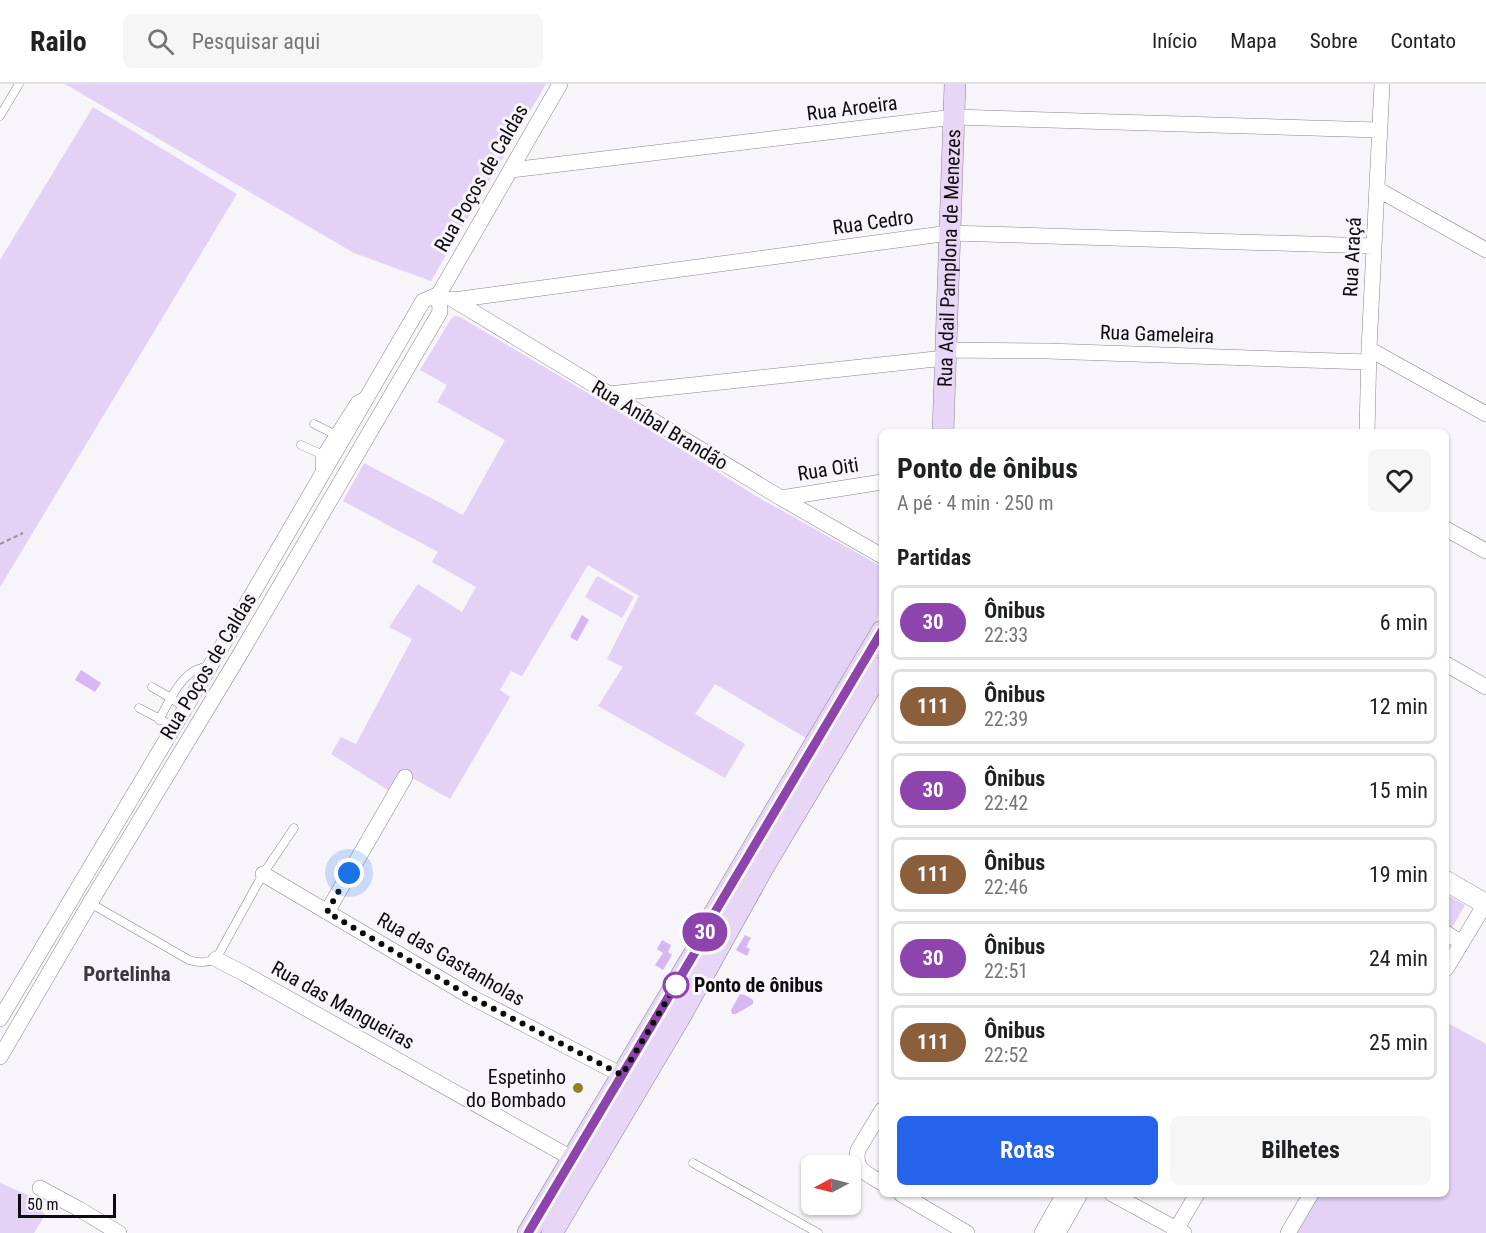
<!DOCTYPE html>
<html lang="pt">
<head>
<meta charset="utf-8">
<style>
  body { margin:0; font-family:"Roboto Condensed",sans-serif; background:#f6f6f6; color:#202124; height:100vh; display:flex; flex-direction:column; font-size:22px; white-space:nowrap }
  * { box-sizing:border-box; margin:0 }
  p { font-size:20px; color:#757577 }
  .icon { flex:none; width:33px; height:33px; fill:none; stroke:currentColor; stroke-width:2; stroke-linecap:round; stroke-linejoin:round }
  .map { position:relative; flex:1; overflow:hidden }
  .panel { position:absolute; left:879px; top:345px; width:570px; height:768px; display:flex; flex-direction:column; background:#fff; border-radius:9px; box-shadow:0 2px 4px #0004 }
  .panel>* { flex:none }
  .badge { padding:0 12px; border-radius:20px; font-size:21px; line-height:39px }
  .needle { width:39px; rotate:263deg }
  .controls { position:absolute; left:801px; top:1071px; display:grid; gap:12px }
  .controls a { display:grid; place-items:center; width:60px; height:60px; border-radius:9px; background:#fff; box-shadow:0 2px 4px #0004; font-size:30px }
  .scale { position:absolute; left:18px; bottom:15px; width:98px; box-sizing:border-box; padding-left:6px; border:3px solid #0c0b0d; border-top:0; font-size:16px; line-height:21px; white-space:nowrap; color:#0c0b0d; -webkit-text-stroke:4px #f7f4fa; paint-order:stroke }
  .you { position:absolute; width:30px; height:30px; margin:-15px; border:4px solid #fff; border-radius:50%; background:#1a73e8; box-shadow:0 0 0 9px #1a73e833 }
  .map>.badge { position:absolute; translate:-50% -50%; box-shadow:0 0 0 3px #fff }
  h2 { padding:0 18px; font-size:22px; line-height:54px }
  .round { display:grid; place-items:center; flex:none; width:63px; height:63px; border-radius:9px; background:#f6f6f6 }
  .headline { display:flex; align-items:center; justify-content:space-between; height:102px; padding:0 18px }
  h1 { font-size:28px; font-weight:700; line-height:45px }
  .primary-button { display:flex; gap:12px; margin-top:auto; padding:12px 18px }
  .primary-button a { flex:1; height:69px; border-radius:9px; background:#2563eb; color:#fff; font-size:24px; font-weight:700; line-height:69px; text-align:center }
  .primary-button a+a { background:#f6f6f6; color:#202124 }
  ul { padding:0; list-style:none }
  li { display:flex; align-items:center; gap:18px; height:75px; margin:0 12px 9px; padding:0 6px; border:3px solid #e0e0e0; border-radius:9px }
  li div { flex:1 }
  li b { display:block; font-size:22px }
  li em { font-style:normal }
  li .badge { min-width:66px; font-weight:700; text-align:center }
  header { display:flex; align-items:center; gap:36px; box-sizing:border-box; height:84px; padding:0 30px; background:#fff; border-bottom:2px solid #e0e0e0 }
  header strong { font-size:28px }
  nav { display:flex; gap:33px; margin-inline-start:auto; font-size:21px }
  .search { width:420px; height:54px; background:#f6f6f6; display:flex; align-items:center; gap:15px; box-sizing:border-box; padding:0 21px; border-radius:9px; color:#757577; font-size:22px }
  .map>svg:first-child { display:block }
  .green { fill:#e3d1f6 }
  .water { fill:#d6b7f3 }
  .lines { fill:none; stroke-linecap:round; stroke-linejoin:round }
  .service-casing { stroke:#88858b; stroke-width:9 }
  .minor-casing { stroke:#88858b; stroke-width:16 }
  .tertiary-casing { stroke:#88858b; stroke-width:21 }
  .secondary-casing { stroke:#88858b; stroke-width:22 }
  .path { stroke:#969499; stroke-width:2; stroke-dasharray:4.5 3; stroke-linecap:butt }
  .service { stroke:#fff; stroke-width:8 }
  .minor { stroke:#fff; stroke-width:15 }
  .tertiary { stroke:#fff; stroke-width:20 }
  .secondary { stroke:#e8d6f6; stroke-width:21 }
  .line-casing { stroke:#fff; stroke-width:14 }
  .line { stroke:#8e44ad; stroke-width:9 }
  .walk { stroke:#0c0b0d; stroke-width:6; stroke-dasharray:0 10.8 }
  .stop-dot { fill:#fff; stroke:#8e44ad; stroke-width:3 }
  .poi-dot { fill:#918027; stroke:#f7f4fa; stroke-width:2 }
  .labels { text-anchor:middle; stroke-width:6; stroke-linejoin:round; paint-order:stroke }
  .street-label { font-size:20px; fill:#0c0b0d; stroke:#f7f4fa }
  .stop-label { font-size:20px; font-weight:bold; fill:#0c0b0d; stroke:#f7f4fa; text-anchor:start }
  .poi-label { font-size:20px; fill:#0c0b0d; stroke:#f7f4fa; text-anchor:end }
  .neighbourhood-label { font-size:21px; font-weight:bold; fill:#39373b; stroke:#f7f4fa }
</style>
</head>
<body>
<header>
<strong>Railo</strong>
<div class="search"><svg class="icon" aria-label="search" viewBox="0 0 24 24"><circle cx="10" cy="10" r="6"/><path d="M15 15l6 6"/></svg>Pesquisar aqui</div>
<nav><a>Início</a><a>Mapa</a><a>Sobre</a><a>Contato</a></nav>
</header>
<div class="map">
<svg width="1486" height="1149" viewBox="0 0 1486 1149">
  <rect width="100%" height="100%" fill="#f7f4fa"/>
  <path class="green" d="M 65,0 L 546,0 L 431,197 L 354,169 Z
    M 93,23 L 237,110 L 0,503 L 0,176 Z
    M 455,232 L 460,233 L 650,346 L 756,412 L 882,483 L 882,526 L 806,654 L 715,600 L 695,630 L 745,660 L 725,694 L 598,622 L 623,583 L 607,575 L 639,512 L 588,481 L 522,592 L 511,587 L 500,606 L 510,613 L 450,715 L 400,687 L 388,706 L 331,670 L 341,653 L 356,660 L 412,555 L 389,543 L 418,500 L 462,528 L 476,503 L 432,478 L 438,468 L 343,417 L 364,379 L 463,431 L 505,356 L 437,318 L 447,301 L 420,286 L 451,235 Z
    M 597,492 L 634,513 L 622,534 L 585,513 Z
    M 1446,810 L 1465,821 L 1450,847 L 1446,844 Z
    M 1446,938 L 1486,960 L 1486,1149 L 1296,1149 L 1319,1110 L 1446,1110 Z
    M 0,1099 L 30,1112 L 45,1131 L 34,1149 L 0,1149 Z"/>
  <path class="water" d="M 582,531 L 589,536 L 577,557 L 570,553 Z
    M 81,586 L 101,599 L 95,608 L 75,596 Z
    M 745,851 L 751,854 L 746,863 L 750,865 L 747,872 L 736,866 Z
    M 662,856 L 671,861 L 668,868 L 672,871 L 663,886 L 655,881 L 663,869 L 657,865 Z
    M 740,910 L 745,911 L 753,916 L 753,920 L 736,930 L 732,930 L 731,926 Z"/>
  <g class="lines">
    <defs>
      <path id="service" d="M 0,32 L 19,0
        M 314,340 L 334,350
        M 301,361 L 321,370
        M 320,389 L 320,372 L 356,316 L 364,312
        M 152,603 L 171,614 L 185,624
        M 139,624 L 173,642
        M 159,636 C 167,621 179,595 194,587 C 199,585 204,583 209,582
        M 90,819 L 189,876 C 199,879 206,879 216,875 L 263,790 L 294,744
        M 693,1079 L 818,1149"/>
      <path id="minor" d="M 511,86 L 954,33 L 1379,46
        M 1377,105 L 1486,166
        M 452,215 L 781,414 L 882,472
        M 454,216 L 949,149 L 1374,162
        M 1369,265 L 1486,330
        M 945,266 L 1047,267 L 1368,278
        M 609,310 L 945,274
        M 1367,348 L 1369,265 L 1382,0
        M 781,414 L 882,398
        M 1446,445 L 1486,467
        M 1446,580 L 1486,603
        M 263,790 L 473,914 L 622,991
        M 327,828 L 405,693
        M 1446,849 L 1462,859
        M 216,875 L 245,890 L 573,1075
        M 1446,885 L 1485,820
        M 0,935 L 218,569 L 423,217 L 439,210 L 560,0
        M 0,973 L 90,819 L 239,572 L 440,228 L 439,210
        M 882,1026 L 858,1066 C 853,1086 868,1090 882,1099
        M 40,1104 L 79,1125 L 119,1149
        M 901,1110 L 967,1149
        M 1112,1110 L 1184,1149
        M 1042,1149 L 1064,1110
        M 1058,1149 L 1080,1110
        M 1174,1149 L 1197,1110
        M 1288,1149 L 1311,1110"/>
      <path id="tertiary" d="M 1446,797 L 1486,820"/>
      <g id="secondary">
        <path id="s1" d="M 943,348 L 955,0"/>
        <path d="M 528,1149 L 697,865 L 712,833 L 882,547"/>
        <path d="M 552,1149 L 680,933 L 764,782 L 882,584"/>
      </g>
    </defs>
    <use href="#service" class="service-casing"/>
    <use href="#minor" class="minor-casing"/>
    <use href="#tertiary" class="tertiary-casing"/>
    <use href="#secondary" class="secondary-casing"/>
    <path class="path" d="M 0,460 L 23,449"/>
    <use href="#service" class="service"/>
    <use href="#minor" class="minor"/>
    <use href="#tertiary" class="tertiary"/>
    <use href="#secondary" class="secondary"/>
  </g>
  <g class="lines">
    <defs>
      <path id="line" d="M 528,1149 L 697,865 L 712,833 L 882,547"/>
    </defs>
    <use href="#line" class="line-casing"/>
    <use href="#line" class="line"/>
    <path class="walk" d="M 349,789 L 327,828 L 473,914 L 622,991 L 676,901"/>
  </g>
  <circle class="stop-dot" cx="676" cy="901" r="12"/>
  <circle class="poi-dot" cx="578" cy="1004" r="6"/>
  <g class="labels">
    <g class="street-label">
      <text transform="translate(852 24) rotate(-7)" y="7">Rua Aroeira</text>
      <text transform="translate(481 94) rotate(-60)" y="7">Rua Poços de Caldas</text>
      <text transform="translate(873 138) rotate(-8)" y="7">Rua Cedro</text>
      <text transform="translate(1352 173) rotate(-87)" y="7">Rua Araçá</text>
      <text dy="7" stroke="none"><textPath href="#s1" startOffset="174">Rua Adail Pamplona de Menezes</textPath></text>
      <text transform="translate(1157 250) rotate(2)" y="7">Rua Gameleira</text>
      <text transform="translate(660 341) rotate(31)" y="7">Rua Aníbal Brandão</text>
      <text transform="translate(828 385) rotate(-9)" y="7">Rua Oiti</text>
      <text transform="translate(208 582) rotate(-59)" y="7">Rua Poços de Caldas</text>
      <text transform="translate(451 875) rotate(30)" y="7">Rua das Gastanholas</text>
      <text transform="translate(343 921) rotate(29)" y="7">Rua das Mangueiras</text>
    </g>
    <g class="stop-label">
      <text x="694" y="908">Ponto de ônibus</text>
    </g>
    <g class="poi-label">
      <text x="566" y="1000">Espetinho<tspan x="566" dy="23">do Bombado</tspan></text>
    </g>
    <g class="neighbourhood-label">
      <text x="127" y="897">Portelinha</text>
    </g>
  </g>
</svg>
<div class="controls">
<a><svg class="needle" viewBox="-14 -14 28 28"><path d="M0-13l5 13h-10z" fill="#e53935"/><path d="M0 13l5-13h-10z" fill="#757577"/></svg></a>
</div>
<div class="scale">50 m</div>
<div class="you" style="left:349px;top:789px"></div>
<b class="badge" style="left:705px;top:848px;background:#8e44ad;color:#fff">30</b>
<section class="panel">
<div class="headline"><div><h1>Ponto de ônibus</h1><p>A pé · 4 min · 250 m</p></div><a class="round"><svg class="icon" aria-label="heart" viewBox="0 0 24 24"><path d="M12 20l-8-8c-3-5 5-10 8-4 3-6 11-1 8 4z"/></svg></a></div>
<h2>Partidas</h2>
<ul>
<li><span class="badge" style="background:#8e44ad;color:#fff">30</span><div><b>Ônibus</b><p>22:33</p></div><em>6 min</em></li>
<li><span class="badge" style="background:#8b5e3c;color:#fff">111</span><div><b>Ônibus</b><p>22:39</p></div><em>12 min</em></li>
<li><span class="badge" style="background:#8e44ad;color:#fff">30</span><div><b>Ônibus</b><p>22:42</p></div><em>15 min</em></li>
<li><span class="badge" style="background:#8b5e3c;color:#fff">111</span><div><b>Ônibus</b><p>22:46</p></div><em>19 min</em></li>
<li><span class="badge" style="background:#8e44ad;color:#fff">30</span><div><b>Ônibus</b><p>22:51</p></div><em>24 min</em></li>
<li><span class="badge" style="background:#8b5e3c;color:#fff">111</span><div><b>Ônibus</b><p>22:52</p></div><em>25 min</em></li>
</ul>
<div class="primary-button"><a>Rotas</a><a>Bilhetes</a></div>
</section>
</div>
</body>
</html>
